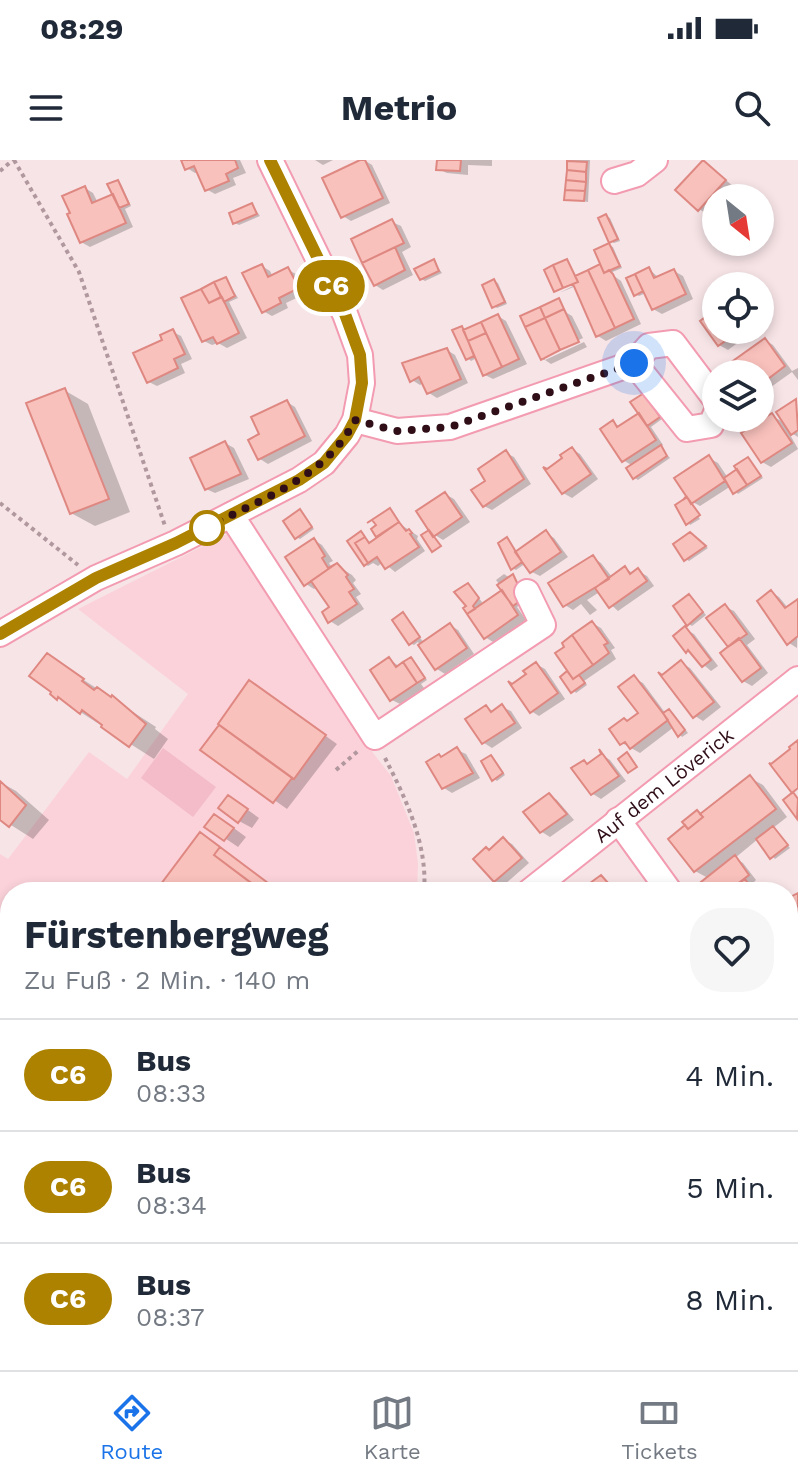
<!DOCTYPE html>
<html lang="de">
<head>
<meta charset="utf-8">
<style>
  body { margin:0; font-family:"Work Sans",sans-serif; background:#f6f6f7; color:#1f2937; height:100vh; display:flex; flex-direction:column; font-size:30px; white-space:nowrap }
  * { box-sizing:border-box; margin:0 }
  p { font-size:26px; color:#747a83 }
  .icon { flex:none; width:44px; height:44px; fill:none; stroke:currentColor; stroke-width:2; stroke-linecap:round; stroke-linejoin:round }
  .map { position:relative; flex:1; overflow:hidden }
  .side { position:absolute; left:0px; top:722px; width:798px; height:488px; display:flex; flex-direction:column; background:#fff; border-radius:32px 32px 0 0; box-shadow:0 4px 12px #0003 }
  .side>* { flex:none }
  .badge { padding:0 16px; border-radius:26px; font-size:28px; line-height:52px }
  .needle { width:52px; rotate:150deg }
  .tools { position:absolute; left:702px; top:24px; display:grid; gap:16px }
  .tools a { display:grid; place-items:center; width:72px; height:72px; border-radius:50%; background:#fff; box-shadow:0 4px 12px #0003; font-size:40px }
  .you { position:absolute; width:40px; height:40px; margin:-20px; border:6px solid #fff; border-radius:50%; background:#1a73e8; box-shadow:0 0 0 12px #1a73e833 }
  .map>.badge { position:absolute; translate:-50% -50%; box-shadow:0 0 0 4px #fff }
  .round { display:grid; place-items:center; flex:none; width:84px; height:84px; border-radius:32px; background:#f6f6f7 }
  .overview { display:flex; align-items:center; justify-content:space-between; height:136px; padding:0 24px }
  h1 { font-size:38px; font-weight:700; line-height:60px }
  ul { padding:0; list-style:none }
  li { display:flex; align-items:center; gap:24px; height:112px; padding:0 24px; border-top:2px solid #e0e1e3 }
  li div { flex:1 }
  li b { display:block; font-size:30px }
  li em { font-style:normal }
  li .badge { min-width:88px; font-weight:700; text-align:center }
  .status { display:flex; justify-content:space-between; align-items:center; height:56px; padding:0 40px; background:#fff; direction:ltr }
  .status svg { height:22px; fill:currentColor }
  header { display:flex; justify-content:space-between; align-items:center; height:104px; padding:0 24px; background:#fff; font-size:36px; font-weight:700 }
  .tabs { display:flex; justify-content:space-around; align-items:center; height:112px; border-top:2px solid #e0e1e3; background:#fff; font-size:22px; color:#747a83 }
  .tabs a { display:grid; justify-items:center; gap:4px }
  .tabs .current { color:#1a73e8 }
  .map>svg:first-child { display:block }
  .built { fill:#fbd2da }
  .green { fill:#f3bcc8 }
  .shadow { fill:#0003 }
  .building { fill:#f9c1bc; stroke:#df8882; stroke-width:2 }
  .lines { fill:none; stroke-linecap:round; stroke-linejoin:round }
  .minor-casing { stroke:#f39bb0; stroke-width:28 }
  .path { stroke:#b0989e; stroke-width:4; stroke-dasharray:4 4; stroke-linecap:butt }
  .minor { stroke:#fff; stroke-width:24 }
  .line-casing { stroke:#fff; stroke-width:18 }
  .line { stroke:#ac8200; stroke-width:12 }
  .walk { stroke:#2f0e18; stroke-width:8; stroke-dasharray:0 14.4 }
  .stop-dot { fill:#fff; stroke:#ac8200; stroke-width:4 }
  .labels { text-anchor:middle; stroke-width:7; stroke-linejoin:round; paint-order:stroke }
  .street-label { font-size:20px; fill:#2f0e18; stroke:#fff }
</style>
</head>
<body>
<div class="status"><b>08:29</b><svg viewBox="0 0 49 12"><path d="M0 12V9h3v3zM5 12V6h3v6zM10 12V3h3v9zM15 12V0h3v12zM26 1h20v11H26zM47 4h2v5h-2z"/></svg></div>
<header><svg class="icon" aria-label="menu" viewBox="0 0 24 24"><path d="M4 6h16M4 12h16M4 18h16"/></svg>Metrio<svg class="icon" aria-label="search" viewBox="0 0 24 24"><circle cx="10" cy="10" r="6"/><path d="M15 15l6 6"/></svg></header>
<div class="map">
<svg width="798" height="1210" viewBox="0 0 798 1210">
  <rect width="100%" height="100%" fill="#f7e4e7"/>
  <path class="built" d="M 229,373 L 356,571 L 391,616 L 414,673 L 418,704 L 417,732 L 10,732 L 10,919 L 0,922 L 0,694 L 8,699 L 89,592 L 127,619 L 188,534 L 78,449 Z"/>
  <path class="green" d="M 163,588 L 216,627 L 193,657 L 141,618 Z"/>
  <path class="shadow" d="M 183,0 L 240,0 L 246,13 L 233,18 L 236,25 L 215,34 L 206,29 L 199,12 L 195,13 L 187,8 Z
    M 315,0 L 333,0 L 323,5 Z
    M 364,0 L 372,5 L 390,43 L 351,61 L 343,56 Z
    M 439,0 L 492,0 L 492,6 L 468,5 L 468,15 L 447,13 L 438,9 Z
    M 569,0 L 590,0 L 588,42 L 567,39 Z
    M 704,2 L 733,26 L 722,38 L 716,38 L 716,45 L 707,54 L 699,49 Z
    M 118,22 L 121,24 L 131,46 L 125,49 L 133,67 L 90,87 L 81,82 L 85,28 L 93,33 L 98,43 L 115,35 Z
    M 252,45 L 260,56 L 239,65 L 235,63 Z
    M 606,56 L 610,58 L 620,81 L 614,83 L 611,81 Z
    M 392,62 L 401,66 L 411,87 L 402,92 L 413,115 L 383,130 L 375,125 Z
    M 609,85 L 613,87 L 622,108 L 610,113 L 621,121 L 641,164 L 606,181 L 598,176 L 576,126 L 559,133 L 587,119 L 555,130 L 567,101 L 577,117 L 600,106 L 605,109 Z
    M 434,102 L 442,113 L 425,121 L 421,119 Z
    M 262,106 L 270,111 L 273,117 L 288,110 L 296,114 L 307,133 L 286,143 L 288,148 L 272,156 L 263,151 Z
    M 649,109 L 659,118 L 674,111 L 683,116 L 693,139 L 662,154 L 653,149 L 646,133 L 639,136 L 635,134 L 628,119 Z
    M 226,119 L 238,138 L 229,142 L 247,178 L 227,188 L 218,183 L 212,185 L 204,181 L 183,139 Z
    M 494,121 L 498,123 L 507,144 L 497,148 L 494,146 Z
    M 559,140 L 567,153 L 572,156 L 583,178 L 545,196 L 545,200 L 542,199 Z
    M 716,152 L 716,170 L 755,170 L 728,190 L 719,185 L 702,162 Z
    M 498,156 L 506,161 L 527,204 L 493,219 L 485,215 L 477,198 L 471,201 L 468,198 L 462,168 L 466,171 L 481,164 L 486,168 Z
    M 173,172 L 181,176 L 192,199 L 181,204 L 185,213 L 157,226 L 149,222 Z
    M 765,180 L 773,185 L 792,211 L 798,208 L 798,220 L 792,212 L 760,235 L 760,214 L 740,214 Z
    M 584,182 L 587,187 L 551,204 L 545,200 Z
    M 447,190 L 455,195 L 468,223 L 437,238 L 429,233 L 424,223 L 420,225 L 412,220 Z
    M 64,230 L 88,244 L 130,352 L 95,366 L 71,353 Z
    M 647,237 L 662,259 L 651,267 L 663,285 L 660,287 L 670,298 L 638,320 L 635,318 L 633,306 L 623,300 L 613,263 L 621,267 L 641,254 Z
    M 287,242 L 295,247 L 312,281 L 268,304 L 260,299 L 262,275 Z
    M 796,242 L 798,277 L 788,271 L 798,289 L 771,307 L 762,302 L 772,256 L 785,263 Z
    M 225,283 L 234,288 L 249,319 L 215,333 L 206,329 Z
    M 572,289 L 580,294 L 598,319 L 572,338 L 563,333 Z
    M 506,293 L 514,297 L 531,324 L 492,350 L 484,346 L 488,321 Z
    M 709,298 L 718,303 L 728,318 L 739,310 L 737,307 L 748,299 L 763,318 L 738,334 L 731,326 L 700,346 L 689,340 L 687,341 L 700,359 L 690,365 L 678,346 L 690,338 L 678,320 Z
    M 445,334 L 454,339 L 470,362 L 443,380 L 435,375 Z
    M 390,350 L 403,366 L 418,376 L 417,379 L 425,391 L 395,412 L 383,402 L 378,406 L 373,403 L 368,406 L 365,404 L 361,374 L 371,383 L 380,377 L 378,376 Z
    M 300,352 L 314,369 L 300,379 L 296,377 Z
    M 546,373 L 554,378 L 568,397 L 540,416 L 532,412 L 526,403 L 516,410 L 512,408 L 507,379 L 517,392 Z
    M 693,377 L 708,388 L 689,401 L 686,399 Z
    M 314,380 L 322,385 L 333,401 L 329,403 L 332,408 L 336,405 L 352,415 L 356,420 L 353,423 L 361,434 L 356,437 L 364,449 L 338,466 L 330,461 L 332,448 L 318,427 L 314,429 L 306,424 Z
    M 593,398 L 601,403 L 612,417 L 625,408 L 634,414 L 638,411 L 647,416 L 654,426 L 618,451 L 598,433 L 587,440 L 597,450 L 590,455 L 581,444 L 573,450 L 565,445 Z
    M 504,414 L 510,418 L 516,419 L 527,440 L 517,447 L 526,460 L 493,482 L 485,477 L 469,446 L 468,425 L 482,442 L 479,448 L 504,431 L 496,420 Z
    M 771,432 L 779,437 L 788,448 L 798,440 L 797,488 L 789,483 Z
    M 690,436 L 706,455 L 692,466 L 689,464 Z
    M 725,447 L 734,451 L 755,479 L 747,485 L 768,513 L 752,526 L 743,521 L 730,488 Z
    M 403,455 L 424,483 L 450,465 L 458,470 L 474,494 L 445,514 L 437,509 L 418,482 L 414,485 L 410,483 Z
    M 592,463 L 601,468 L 615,488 L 611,490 L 616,499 L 584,521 L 587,525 L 576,533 L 562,517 L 570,511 Z
    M 685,469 L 694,474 L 718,506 L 711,511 L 687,491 Z
    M 47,496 L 156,567 L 155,569 L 168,579 L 154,599 L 52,534 Z
    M 389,499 L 400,507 L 411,500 L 427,520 L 421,524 L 424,528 L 400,544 L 392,540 Z
    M 681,503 L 690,508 L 721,547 L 703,561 L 695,556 Z
    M 536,504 L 545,509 L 565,539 L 539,556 L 531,551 L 529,515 Z
    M 634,518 L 643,523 L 666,554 L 669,551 L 673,553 L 688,573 L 682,577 L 674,567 L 640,593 L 622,583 L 641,553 Z
    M 250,522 L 337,584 L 287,649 L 203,590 Z
    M 486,547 L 494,552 L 502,547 L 511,551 L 522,568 L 492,588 L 484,583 Z
    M 457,590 L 466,594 L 480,618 L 452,633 L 444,628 L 442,599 Z
    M 602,595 L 610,600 L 626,621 L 601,639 L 593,634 L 574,609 L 589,605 Z
    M 491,597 L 505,615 L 497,621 L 494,619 Z
    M 750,618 L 763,625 L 787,657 L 773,668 L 790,688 L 775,699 L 758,679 L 735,698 L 743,703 L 756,720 L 752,724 L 758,732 L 712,732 L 708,718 L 695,711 L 702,655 Z
    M 0,622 L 16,631 L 49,660 L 33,679 L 0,658 Z
    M 549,635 L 557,640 L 574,660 L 550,677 L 542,672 Z
    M 241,645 L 259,658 L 252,668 L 239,661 Z
    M 227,663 L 246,677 L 238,687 L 207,666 Z
    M 201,675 L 213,682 L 278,732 L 158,732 Z
    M 504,680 L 512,684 L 529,703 L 504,725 L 495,721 L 490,692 Z
    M 798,735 L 798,796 L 788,801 L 788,750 L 792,748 Z
    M 798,900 L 798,950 L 797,951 L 788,946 L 788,902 L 790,905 Z
    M 794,1025 L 798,1027 L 798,1041 L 790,1047 L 788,1030 Z
    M 798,1055 L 798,1072 L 790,1061 Z
    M 33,1200 L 48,1209 L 64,1200 L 100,1200 L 97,1201 L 100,1207 L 95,1210 L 18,1210 Z
    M 125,1200 L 159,1200 L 142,1210 L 130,1207 Z
    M 217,1200 L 291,1200 L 297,1210 L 222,1210 Z
    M 443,1200 L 474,1200 L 480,1210 L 439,1210 Z
    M 627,1200 L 684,1200 L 686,1201 L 679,1210 L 640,1210 Z"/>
  <path class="building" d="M 181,0 L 235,0 L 238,8 L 226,14 L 229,21 L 205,31 L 194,6 L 185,10 Z
    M 360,0 L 365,0 L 383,38 L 341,58 L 322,18 Z
    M 437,0 L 461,0 L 460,11 L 436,10 Z
    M 703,0 L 726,20 L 698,51 L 675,30 Z
    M 567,1 L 587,2 L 586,12 L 567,10 Z
    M 567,10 L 586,12 L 586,22 L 566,20 Z
    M 118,20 L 129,44 L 119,48 L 107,24 Z
    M 566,20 L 586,22 L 585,31 L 565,30 Z
    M 85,26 L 92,43 L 113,34 L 126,63 L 80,83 L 67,54 L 70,53 L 62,36 Z
    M 565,30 L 585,31 L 584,41 L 564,40 Z
    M 252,43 L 257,54 L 233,64 L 229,53 Z
    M 606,54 L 618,79 L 609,83 L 598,58 Z
    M 392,59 L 404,83 L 362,103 L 351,79 Z
    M 609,83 L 620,106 L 604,113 L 594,90 Z
    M 395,87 L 405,110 L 374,126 L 362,103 Z
    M 434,99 L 439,111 L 420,120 L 414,109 Z
    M 567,99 L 578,122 L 563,128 L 553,105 Z
    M 262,104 L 268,117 L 288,107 L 299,128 L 279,138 L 281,143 L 262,153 L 242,113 Z
    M 600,104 L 604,113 L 609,110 L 613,114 L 634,159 L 615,168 L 588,110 Z
    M 553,105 L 563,128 L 554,132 L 544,110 Z
    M 649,107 L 654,118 L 674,109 L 686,134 L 652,150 L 635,114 Z
    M 588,110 L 615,168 L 596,177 L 573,124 L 578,122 L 575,116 Z
    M 635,114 L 643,131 L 634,136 L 626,118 Z
    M 226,117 L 235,136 L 224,142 L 214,122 Z
    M 494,119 L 505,142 L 492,148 L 482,125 Z
    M 214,122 L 221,137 L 209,143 L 201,129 Z
    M 201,129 L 209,143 L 222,137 L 239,173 L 217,184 L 213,177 L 202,182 L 181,138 Z
    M 559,138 L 564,149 L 545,158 L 540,147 Z
    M 540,147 L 545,158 L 525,167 L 520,156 Z
    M 564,149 L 579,182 L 560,190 L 545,158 Z
    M 716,149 L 716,170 L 741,170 L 718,186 L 700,161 Z
    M 498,154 L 519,199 L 502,207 L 481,162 Z
    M 545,158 L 560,190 L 541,200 L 525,167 Z
    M 481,162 L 486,173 L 468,181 L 463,170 Z
    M 462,166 L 474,196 L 466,200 L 452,170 Z
    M 173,169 L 185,194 L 174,199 L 178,208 L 147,223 L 133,193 L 162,180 L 160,175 Z
    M 486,173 L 502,207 L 483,216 L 468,181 Z
    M 765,178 L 785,206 L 760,225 L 760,214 L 738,214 L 730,203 Z
    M 447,188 L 461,219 L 427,234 L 419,217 L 410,222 L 402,203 Z
    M 65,228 L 109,339 L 70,354 L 26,243 Z
    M 644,233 L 660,257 L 647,266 L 630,242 Z
    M 796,239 L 798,270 L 791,275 L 776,252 Z
    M 287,240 L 305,276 L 258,300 L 248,280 L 259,274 L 251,257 Z
    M 639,253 L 656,280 L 622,302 L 600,269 L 613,260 L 617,267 Z
    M 772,253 L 792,283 L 761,303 L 741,273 Z
    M 225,281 L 241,314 L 205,330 L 190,298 Z
    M 661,285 L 667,296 L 633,319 L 626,308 Z
    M 572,287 L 591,314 L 562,334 L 543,307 L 547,309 L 562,298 L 560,295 Z
    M 506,290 L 524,319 L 483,347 L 471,330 L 485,321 L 478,309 Z
    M 709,295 L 725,321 L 691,344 L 687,337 L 683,340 L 686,336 L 674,318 Z
    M 748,297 L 761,316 L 747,325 L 734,306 Z
    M 737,309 L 747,325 L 733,334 L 724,318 Z
    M 445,332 L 462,357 L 433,377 L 416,351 Z
    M 687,337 L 700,355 L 686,365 L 675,345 Z
    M 390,348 L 399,362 L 376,377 L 371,369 L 376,365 L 372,360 L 367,363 Z
    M 300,349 L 312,367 L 295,379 L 283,361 Z
    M 399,362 L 406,371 L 409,369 L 412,373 L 410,374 L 419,387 L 385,409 L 377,397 L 368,403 L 355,383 L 365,377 L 369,383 Z
    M 429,370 L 441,386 L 432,392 L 421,375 Z
    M 546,370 L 561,392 L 530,413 L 515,392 Z
    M 361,371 L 365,377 L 355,383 L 368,403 L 364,406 L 347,381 Z
    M 690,372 L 706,386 L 684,401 L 673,384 Z
    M 507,377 L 522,402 L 511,410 L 498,383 Z
    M 314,378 L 325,396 L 322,398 L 328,408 L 337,403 L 304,426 L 285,397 Z
    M 593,395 L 609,419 L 563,447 L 548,423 Z
    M 337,403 L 348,415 L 346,417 L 354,429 L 349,432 L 357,444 L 328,463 L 322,452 L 329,447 L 311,421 Z
    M 625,406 L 630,414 L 638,408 L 647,421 L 609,448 L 595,428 Z
    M 513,414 L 524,438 L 513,446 L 497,425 Z
    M 468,423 L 479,438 L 473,446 L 475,449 L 467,454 L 463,448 L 466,446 L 454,432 Z
    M 502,430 L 518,455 L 484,479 L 467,454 Z
    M 771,430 L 785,448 L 798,439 L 798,476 L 787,485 L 757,441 Z
    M 689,434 L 703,452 L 687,466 L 673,446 Z
    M 725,444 L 747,474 L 728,487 L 706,458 Z
    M 403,452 L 420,477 L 409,485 L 392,460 Z
    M 592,461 L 608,483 L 604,485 L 609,493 L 593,505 L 572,475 Z
    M 450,463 L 467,488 L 435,510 L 418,485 Z
    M 685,466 L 711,500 L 702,507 L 688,490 L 686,493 L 673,476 Z
    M 572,475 L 593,505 L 573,519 L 555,493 L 564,487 L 562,483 Z
    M 739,478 L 761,508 L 742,522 L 720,493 Z
    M 47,493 L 84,519 L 82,521 L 94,530 L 97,527 L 111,537 L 112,535 L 146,564 L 129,587 L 101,567 L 102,565 L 82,550 L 80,554 L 58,537 L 57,540 L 50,534 L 51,532 L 29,516 Z
    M 389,497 L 396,507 L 403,502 L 417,523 L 390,541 L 370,510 Z
    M 411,497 L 425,518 L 417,523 L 403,502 Z
    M 681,500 L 714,542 L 693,558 L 658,512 L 662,515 Z
    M 536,502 L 558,533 L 530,553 L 508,521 L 512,524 L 526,514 L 523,511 Z
    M 567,511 L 573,519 L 579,515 L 585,523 L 571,533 L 560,517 Z
    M 634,515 L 668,560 L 630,589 L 625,582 L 620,585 L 609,569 L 624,558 L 627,561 L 638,553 L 618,527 Z
    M 249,520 L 326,575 L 294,619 L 218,564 Z
    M 502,544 L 515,563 L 482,584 L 465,559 L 486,545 L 491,552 Z
    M 669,549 L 685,570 L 678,577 L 663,553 Z
    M 219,565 L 292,618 L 273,643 L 200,590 Z
    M 798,580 L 798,628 L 792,633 L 769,603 L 771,604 L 790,589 L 789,587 Z
    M 457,587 L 473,613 L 442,629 L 426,602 L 439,594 L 441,597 Z
    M 599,589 L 619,616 L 591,635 L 571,608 L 584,600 L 587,604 L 601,594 Z
    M 627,592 L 637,607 L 628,613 L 618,599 Z
    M 491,595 L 503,613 L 492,621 L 481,601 Z
    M 750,615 L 776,649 L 694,712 L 668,679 L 685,665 L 688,669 L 703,657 L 700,654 Z
    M 0,621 L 26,645 L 9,667 L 0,660 Z
    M 793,632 L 798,639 L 797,659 L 783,640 Z
    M 549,633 L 567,654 L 540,673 L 523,652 Z
    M 228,635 L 248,649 L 238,663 L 218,648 Z
    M 697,650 L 703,657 L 688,669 L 682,662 Z
    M 214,654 L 234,668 L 224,681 L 204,667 Z
    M 773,666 L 788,685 L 770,699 L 756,679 Z
    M 200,672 L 220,687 L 214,695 L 254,725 L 249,732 L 155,732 Z
    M 503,677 L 522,698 L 494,722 L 473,699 L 486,687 L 489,690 Z
    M 220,687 L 280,732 L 263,732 L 214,695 Z
    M 735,695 L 749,715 L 727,732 L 709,732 L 701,722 Z
    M 601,715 L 616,732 L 580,732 L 579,731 Z
    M 745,719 L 754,732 L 727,732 Z
    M 798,733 L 798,763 L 788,744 L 788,738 Z
    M 789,747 L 798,763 L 798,787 L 788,792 Z
    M 798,898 L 798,929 L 793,932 L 796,937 L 788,942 L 788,904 Z
    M 0,1083 L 6,1090 L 10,1087 L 10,1131 L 0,1136 Z
    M 795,1134 L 798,1137 L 798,1175 L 794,1178 L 788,1171 L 788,1139 Z
    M 0,1177 L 10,1178 L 10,1199 L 0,1198 Z
    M 29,1200 L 35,1200 L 40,1210 L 15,1210 L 14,1208 Z
    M 60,1200 L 67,1200 L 73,1210 L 42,1210 Z
    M 67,1200 L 92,1200 L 93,1202 L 79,1210 L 73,1210 Z
    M 214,1200 L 284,1200 L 285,1202 L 271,1210 L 220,1210 Z
    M 439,1200 L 470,1200 L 475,1210 L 437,1210 L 433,1203 Z
    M 623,1200 L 653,1200 L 645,1210 L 636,1210 Z"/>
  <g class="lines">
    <defs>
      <g id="minor">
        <path d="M 614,21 L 637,14 L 655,0"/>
        <path d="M 634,203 L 687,269 L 711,265 L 716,253"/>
        <path d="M 355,260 L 397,271 L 450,267 L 634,203 L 649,186 L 673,183 L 716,240"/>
        <path d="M 231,355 L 375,577 L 543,465 L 527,432"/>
        <path d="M 0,474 L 96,418 L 176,383 L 299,320 L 324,303 L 347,275 L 355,260 L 362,223 L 360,195 L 345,154 L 270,0"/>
        <path d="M 618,660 L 670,732"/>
        <path id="s1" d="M 529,732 L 798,519"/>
        <path d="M 788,830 L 798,826"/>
        <path d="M 0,951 L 8,956"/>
        <path d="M 0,1156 L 10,1150"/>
        <path d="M 542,1200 L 549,1210"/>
        <path d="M 749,1200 L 754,1210"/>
        <path d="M 313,1210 L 321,1200"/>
      </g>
    </defs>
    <use href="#minor" class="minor-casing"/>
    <path class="path" d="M 14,0 L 79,112 L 165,366
      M 0,11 L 13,0
      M 0,343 L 78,405
      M 385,598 C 406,639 428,685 424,732
      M 336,610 L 358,591"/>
    <use href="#minor" class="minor"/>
  </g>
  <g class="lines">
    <defs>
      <path id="line" d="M 0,474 L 96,418 L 176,383 L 299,320 L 324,303 L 347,275 L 355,260 L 362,223 L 360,195 L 345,154 L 270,0"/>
    </defs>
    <use href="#line" class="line-casing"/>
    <use href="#line" class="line"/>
    <path class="walk" d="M 207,368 C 261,338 325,319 355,260 L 397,271 L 450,267 L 634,203"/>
  </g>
  <circle class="stop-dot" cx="207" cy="368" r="16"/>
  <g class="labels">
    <g class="street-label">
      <text dy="7" stroke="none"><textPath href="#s1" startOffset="172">Auf dem Löverick</textPath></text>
    </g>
  </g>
</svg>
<div class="tools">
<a><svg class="needle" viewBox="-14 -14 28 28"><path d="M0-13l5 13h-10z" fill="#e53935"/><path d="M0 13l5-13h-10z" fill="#747a83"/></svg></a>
<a><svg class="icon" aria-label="locate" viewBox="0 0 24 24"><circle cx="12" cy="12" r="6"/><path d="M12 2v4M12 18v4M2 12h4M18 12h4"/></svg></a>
<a><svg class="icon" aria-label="layers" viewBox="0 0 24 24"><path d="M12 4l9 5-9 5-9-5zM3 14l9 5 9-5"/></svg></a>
</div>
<div class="you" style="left:634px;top:203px"></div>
<b class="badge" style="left:331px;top:126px;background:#ac8200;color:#fff">C6</b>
<section class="side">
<div class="overview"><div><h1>Fürstenbergweg</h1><p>Zu Fuß · 2 Min. · 140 m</p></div><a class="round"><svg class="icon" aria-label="heart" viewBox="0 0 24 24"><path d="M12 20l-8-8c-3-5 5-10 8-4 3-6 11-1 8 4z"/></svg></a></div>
<ul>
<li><span class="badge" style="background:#ac8200;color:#fff">C6</span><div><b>Bus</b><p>08:33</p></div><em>4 Min.</em></li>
<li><span class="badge" style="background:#ac8200;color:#fff">C6</span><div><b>Bus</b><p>08:34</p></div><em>5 Min.</em></li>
<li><span class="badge" style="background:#ac8200;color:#fff">C6</span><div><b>Bus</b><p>08:37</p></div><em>8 Min.</em></li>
</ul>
</section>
</div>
<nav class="tabs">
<a class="current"><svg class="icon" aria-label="directions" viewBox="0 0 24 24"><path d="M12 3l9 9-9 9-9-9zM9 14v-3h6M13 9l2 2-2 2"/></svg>Route</a>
<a><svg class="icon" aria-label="map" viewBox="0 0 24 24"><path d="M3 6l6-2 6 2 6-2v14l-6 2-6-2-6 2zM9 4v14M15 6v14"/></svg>Karte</a>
<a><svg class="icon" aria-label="tickets" viewBox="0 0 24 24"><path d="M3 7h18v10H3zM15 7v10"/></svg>Tickets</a>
</nav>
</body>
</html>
